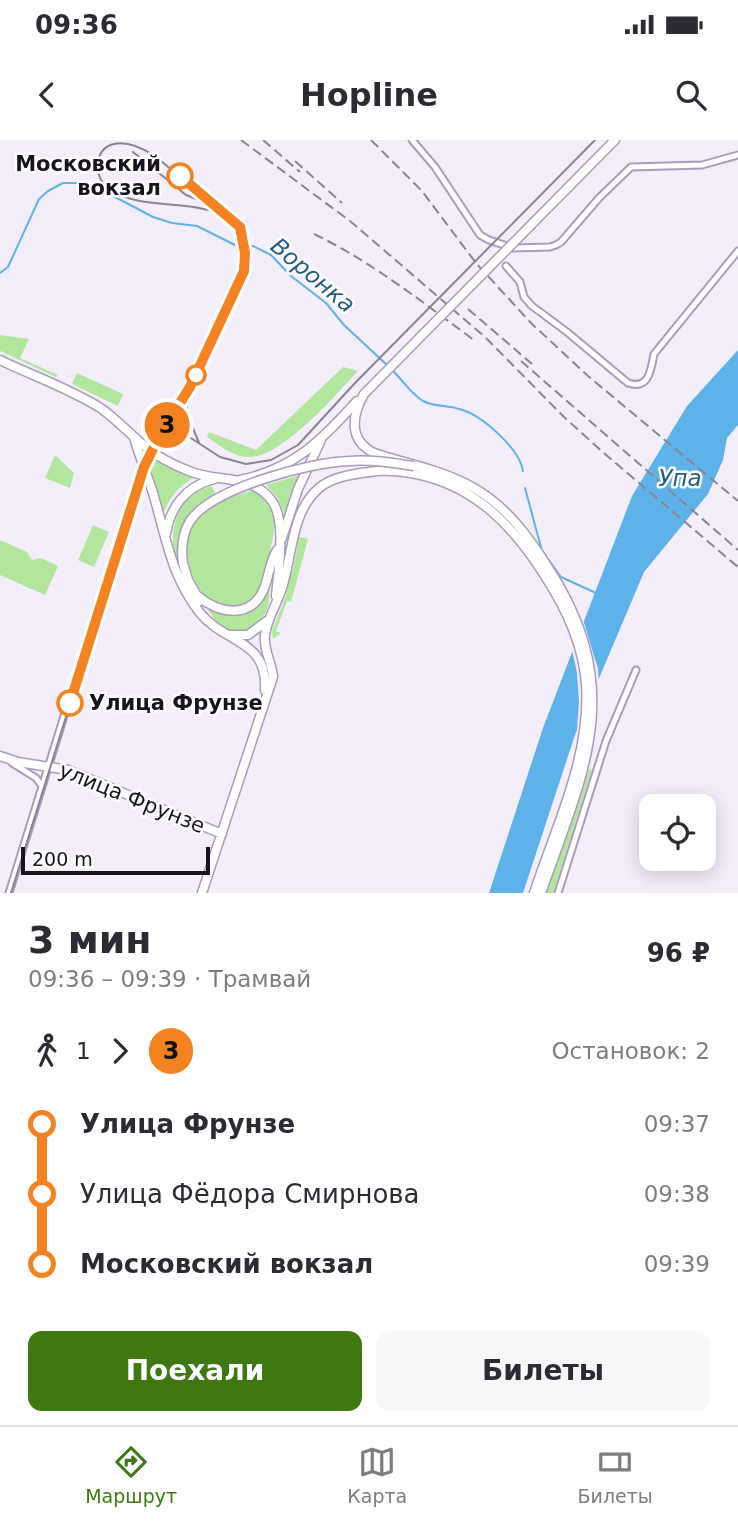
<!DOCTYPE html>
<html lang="ru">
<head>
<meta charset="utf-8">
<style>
  body { margin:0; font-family:"DejaVu Sans",sans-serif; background:#f7f7f7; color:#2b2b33; height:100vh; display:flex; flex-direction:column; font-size:26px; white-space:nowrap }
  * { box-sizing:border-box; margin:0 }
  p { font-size:23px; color:#7c7c81 }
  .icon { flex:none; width:38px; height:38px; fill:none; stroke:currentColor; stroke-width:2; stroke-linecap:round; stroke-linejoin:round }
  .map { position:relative; height:753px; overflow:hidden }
  .details { display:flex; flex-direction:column; background:#fff; flex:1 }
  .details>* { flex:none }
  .badge { padding:0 14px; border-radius:23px; font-size:24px; line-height:46px }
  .fabs { position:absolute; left:639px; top:654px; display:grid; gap:14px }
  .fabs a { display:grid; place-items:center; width:77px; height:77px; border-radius:14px; background:#fff; box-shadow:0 4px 18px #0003; font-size:35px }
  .scale { position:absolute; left:21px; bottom:18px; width:189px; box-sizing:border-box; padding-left:7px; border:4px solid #18131e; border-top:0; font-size:19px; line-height:24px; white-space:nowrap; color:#18131e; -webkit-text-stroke:5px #fff; paint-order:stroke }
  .map>.badge { position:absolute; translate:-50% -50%; box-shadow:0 0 0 4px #fff }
  .legs { display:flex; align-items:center; gap:10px; height:77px; padding:0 28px; font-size:23px }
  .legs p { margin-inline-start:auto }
  .head { display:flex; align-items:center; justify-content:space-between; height:119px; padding:0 28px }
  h1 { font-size:38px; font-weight:800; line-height:52px }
  .cta { display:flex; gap:14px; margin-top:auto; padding:14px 28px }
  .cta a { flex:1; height:80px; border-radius:14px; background:#3d7810; color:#fff; font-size:28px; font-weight:800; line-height:80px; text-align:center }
  .cta a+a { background:#f7f7f7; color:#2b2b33 }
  ul { padding:0 28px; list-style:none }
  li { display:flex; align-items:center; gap:24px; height:70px; font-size:26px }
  li i { display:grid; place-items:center; width:10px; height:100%; margin:0 9px; background:currentColor }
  li i::after { content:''; width:18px; height:18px; margin:-9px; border:5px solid; border-radius:50%; background:#fff }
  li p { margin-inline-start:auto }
  li:first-child i { background:linear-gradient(#0000 50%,currentColor 0) }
  li:last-child i { background:linear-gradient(currentColor 50%,#0000 0) }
  .status { display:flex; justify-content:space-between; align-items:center; height:49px; padding:0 35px; background:#fff; direction:ltr }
  .status svg { height:19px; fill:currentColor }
  header { display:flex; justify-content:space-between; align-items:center; height:91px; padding:0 28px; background:#fff; font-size:32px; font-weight:800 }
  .menu { display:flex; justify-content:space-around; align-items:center; height:98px; border-top:2px solid #e1e1e2; background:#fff; font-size:19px; color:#7c7c81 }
  .menu a { display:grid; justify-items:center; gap:4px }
  .menu .active { color:#3d7810 }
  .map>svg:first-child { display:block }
  .green { fill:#b1e79d }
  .water { fill:#5db2ea }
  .pier { fill:#f4eefb }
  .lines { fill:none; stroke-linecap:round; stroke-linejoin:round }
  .stream { stroke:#5db2ea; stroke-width:2 }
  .street-casing { stroke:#a99bba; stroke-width:9 }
  .secondary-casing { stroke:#a99bba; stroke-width:11 }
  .street { stroke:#fff; stroke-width:5 }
  .secondary { stroke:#fff; stroke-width:8 }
  .tram { stroke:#8a8490; stroke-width:2 }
  .rail { stroke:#8a8490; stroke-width:2; stroke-dasharray:10 5; stroke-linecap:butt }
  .secondary-bridge-casing { stroke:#a99bba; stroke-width:11; stroke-linecap:butt }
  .secondary-bridge { stroke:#fff; stroke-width:8 }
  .line-1-casing { stroke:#fff; stroke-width:16 }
  .line-1 { stroke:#f58220; stroke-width:10 }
  .stop-1-dot { fill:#fff; stroke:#f58220; stroke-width:3.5 }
  .labels { text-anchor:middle; stroke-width:5; stroke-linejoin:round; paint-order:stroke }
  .stop-label { font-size:21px; font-weight:bold; fill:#18131e; stroke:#fff; text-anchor:end }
  .street-label { font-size:21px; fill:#18131e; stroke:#fff }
  .water-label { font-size:23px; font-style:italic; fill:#1f5d83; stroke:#fff }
</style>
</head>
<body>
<div class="status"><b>09:36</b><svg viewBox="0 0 49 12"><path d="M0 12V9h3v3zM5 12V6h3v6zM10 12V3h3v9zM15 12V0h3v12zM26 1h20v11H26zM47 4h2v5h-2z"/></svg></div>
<header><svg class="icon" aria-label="back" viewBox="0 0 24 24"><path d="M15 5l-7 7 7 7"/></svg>Hopline<svg class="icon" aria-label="search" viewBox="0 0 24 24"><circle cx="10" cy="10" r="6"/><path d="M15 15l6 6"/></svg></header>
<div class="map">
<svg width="738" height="753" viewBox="0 0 738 753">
  <rect width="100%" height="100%" fill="#f4eefb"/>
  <path class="green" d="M 0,195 L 29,199 L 20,218 L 58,235 L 56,237 L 0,211 Z
    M 343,227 L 358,231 C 335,255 281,320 246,317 C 232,316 219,305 207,297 L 209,292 L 256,310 Z
    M 77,233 L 123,254 L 118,266 L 72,244 Z
    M 55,315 L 74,333 L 70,348 L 45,338 Z
    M 152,317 L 193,338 C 178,347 170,357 163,374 L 148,323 Z
    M 300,335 L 285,375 L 277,357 L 266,345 Z
    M 212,346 L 215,354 C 188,370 175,390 178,421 L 176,422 C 167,389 177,355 212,346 Z
    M 253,350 C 274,366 278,381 271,406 C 268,420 267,440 259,453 C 224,505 154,417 204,372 C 217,360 237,356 253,350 Z
    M 93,385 L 109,392 L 94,427 L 78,420 Z
    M 299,397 L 308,399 L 291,462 L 287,461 L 276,491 L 281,493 L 273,499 L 272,491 L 286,456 L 290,430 L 293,430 Z
    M 0,400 L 27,412 L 32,420 L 41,418 L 58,426 L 45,455 L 0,435 Z
    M 270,443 C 269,450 270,458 268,465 C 263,486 239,502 221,486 C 215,481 211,474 207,468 L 226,475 L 238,474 Z
    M 589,629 L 592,630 L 553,753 L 546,753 Z"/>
  <path class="water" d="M 738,210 L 738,285 L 727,298 L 723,320 L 708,354 L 644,432 L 575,595 L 523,753 L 489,753 L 543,588 L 632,356 L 687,266 Z"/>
  <path class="pier" d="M 582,476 L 598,529 L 599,546 L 576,603 L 579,562 L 577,533 L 571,505 Z"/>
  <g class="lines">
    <path class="stream" d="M 0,133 L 8,127 L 39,59 L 48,51 L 63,43 L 80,43 L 98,48 L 153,77 L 172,83 L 197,86 L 235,105 L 253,106 L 271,115 L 291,136 L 326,163 L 344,185 L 388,226
      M 392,230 C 403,240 410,253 423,261 C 434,267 447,265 459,269 C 481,274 520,309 523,331
      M 525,348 L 542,411 L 561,437 L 596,453"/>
    <defs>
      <path id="street" d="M 412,0 L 435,27 L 480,95 L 489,100 L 513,108 L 550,107 L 556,105 L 561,102 L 599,58 L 631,27 L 702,25 L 738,15
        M 506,126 L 520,142 L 524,157 L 532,166 L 567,192 L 628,243 C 649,250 651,230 654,214 L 738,111
        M 12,623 L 36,638 L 42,646
        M 9,753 L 142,325
        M 558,753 L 606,601 L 636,530"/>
      <path id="secondary" d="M 532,84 L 615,0
        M 0,220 C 33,236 71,249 102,269 C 118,281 131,295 147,308 C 159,318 174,325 189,331 C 217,343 252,333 272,361 C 287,382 278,431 276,456
        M 364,254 C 352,275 348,300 374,313 C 407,324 443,330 474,348 C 507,367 529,397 549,429 C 627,550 584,631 541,753
        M 134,297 C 139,316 147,334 153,353 C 166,397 171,436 200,473 C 225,504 268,499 265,550
        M 240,340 C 294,329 322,300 357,261
        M 166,394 C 170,367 186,346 214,339
        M 282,398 L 298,349 L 321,300
        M 183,423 L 188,440 L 200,461
        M 198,456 C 218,473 249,480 263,451 C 269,438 269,423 277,410
        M 230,495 L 248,495 L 267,481
        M 0,616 L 18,622 L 68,630 L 222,694
        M 202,753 L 273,537 C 272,522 263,510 265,495 C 267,480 276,465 281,451 C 293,417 290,373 319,348 C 332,337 353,334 369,332 C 385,329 400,331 416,334 C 476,346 514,387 545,436 C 566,468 583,504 586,544 C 591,616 556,686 534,753"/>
    </defs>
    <use href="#street" class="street-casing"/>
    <use href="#secondary" class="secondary-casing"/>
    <use href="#street" class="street"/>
    <use href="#secondary" class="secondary"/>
    <path class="tram" d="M 133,12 L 186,55 L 204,62
      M 185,253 L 188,276 L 199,303
      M 160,295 L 168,291 L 180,291 L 220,317 L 246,324 L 271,320 L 298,305 L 355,243 L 595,0
      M 11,753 L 144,327 L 190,247 L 244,132 L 245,113 L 240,87 L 155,16 C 144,9 128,1 114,4 C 94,8 93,36 107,47 C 138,72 187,58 221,75"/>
    <path class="rail" d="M 241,0 L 350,81 L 485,197 L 564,277 L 605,314 L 738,427
      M 263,0 L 300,32
      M 371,0 L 422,51 L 476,123 L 531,183 L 588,236 L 738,361
      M 295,21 L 342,63
      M 314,94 C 372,122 422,162 474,200
      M 468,169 L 532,224
      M 521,221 L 738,410"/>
    <defs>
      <path id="secondary-bridge" d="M 364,254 L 532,84
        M 183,423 C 181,408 182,394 190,381 C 212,348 311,322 349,321 C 371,319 393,323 414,326"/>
    </defs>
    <use href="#secondary-bridge" class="secondary-bridge-casing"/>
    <use href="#secondary-bridge" class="secondary-bridge"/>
  </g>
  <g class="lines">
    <defs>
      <path id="line-1" d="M 70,563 L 144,327 L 160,295 L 190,247 L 244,131 L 245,113 L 240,87 L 180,36"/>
    </defs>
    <use href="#line-1" class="line-1-casing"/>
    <use href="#line-1" class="line-1"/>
  </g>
  <g class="stop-1-dot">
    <circle cx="180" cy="36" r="12"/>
    <circle cx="196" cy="235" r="9"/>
    <circle cx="70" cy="563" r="12"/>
  </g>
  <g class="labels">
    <g class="stop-label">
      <text x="161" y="31">Московский<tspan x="161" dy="24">вокзал</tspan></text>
      <text x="89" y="570" text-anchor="start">Улица Фрунзе</text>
    </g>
    <g class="street-label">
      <text transform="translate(132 658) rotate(22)" y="7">улица Фрунзе</text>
    </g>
    <g class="water-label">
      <text transform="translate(313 135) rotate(40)" y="8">Воронка</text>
      <text x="680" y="346">Упа</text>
    </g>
  </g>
</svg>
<div class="fabs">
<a><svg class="icon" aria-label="locate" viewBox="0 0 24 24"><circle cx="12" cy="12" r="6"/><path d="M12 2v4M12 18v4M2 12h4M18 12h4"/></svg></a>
</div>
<div class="scale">200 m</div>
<b class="badge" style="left:167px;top:285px;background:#f58220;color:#111">3</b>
</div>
<section class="details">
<div class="head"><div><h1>3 мин</h1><p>09:36 – 09:39 · Трамвай</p></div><b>96 ₽</b></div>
<div class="legs"><svg class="icon" aria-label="walk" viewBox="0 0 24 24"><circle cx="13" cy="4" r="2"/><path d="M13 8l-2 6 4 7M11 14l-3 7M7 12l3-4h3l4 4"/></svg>1<svg class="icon" aria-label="forward" viewBox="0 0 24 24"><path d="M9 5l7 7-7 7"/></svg><b class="badge" style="background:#f58220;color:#111">3</b><p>Остановок: 2</p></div>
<ul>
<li><i style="color:#f58220"></i><b>Улица Фрунзе</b><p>09:37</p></li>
<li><i style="color:#f58220"></i><span>Улица Фёдора Смирнова</span><p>09:38</p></li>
<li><i style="color:#f58220"></i><b>Московский вокзал</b><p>09:39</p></li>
</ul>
<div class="cta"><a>Поехали</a><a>Билеты</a></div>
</section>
<nav class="menu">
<a class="active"><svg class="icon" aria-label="directions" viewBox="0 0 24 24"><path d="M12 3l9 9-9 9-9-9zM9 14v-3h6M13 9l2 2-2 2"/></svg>Маршрут</a>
<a><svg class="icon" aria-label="map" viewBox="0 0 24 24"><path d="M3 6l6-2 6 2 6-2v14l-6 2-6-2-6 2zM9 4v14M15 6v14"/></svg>Карта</a>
<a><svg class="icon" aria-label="tickets" viewBox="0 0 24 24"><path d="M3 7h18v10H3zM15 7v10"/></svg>Билеты</a>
</nav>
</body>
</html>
